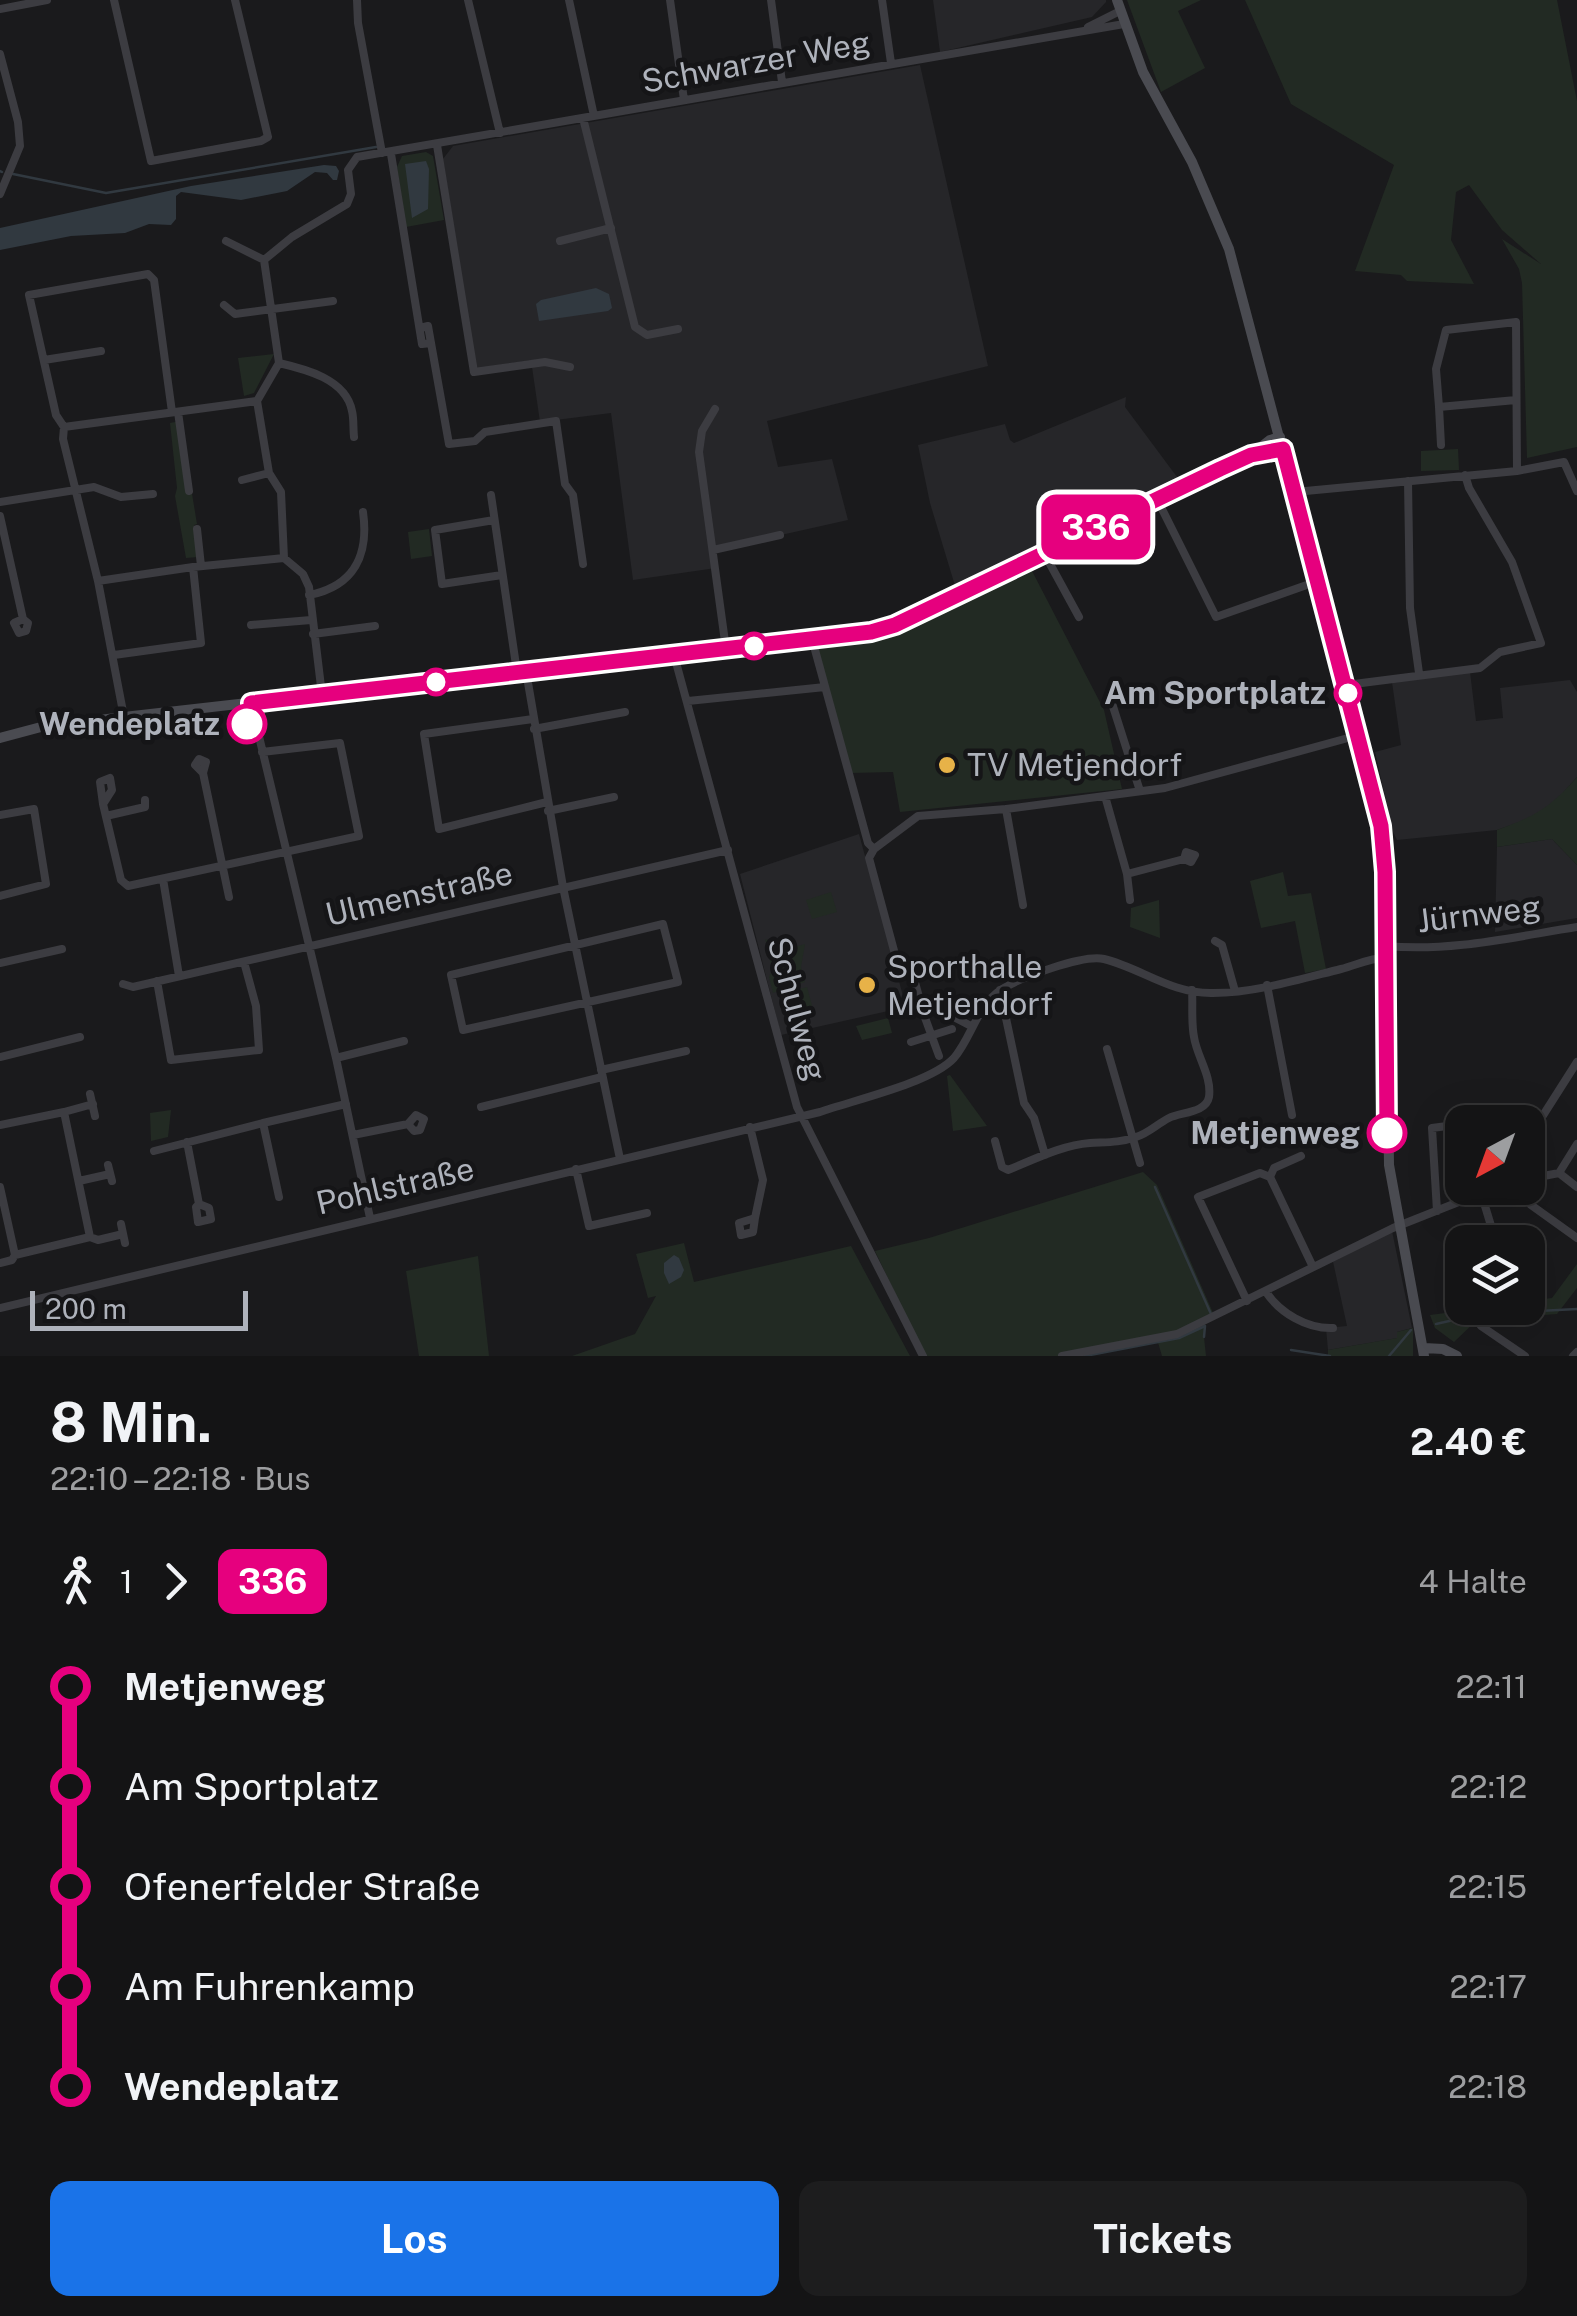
<!DOCTYPE html>
<html lang="de">
<head>
<meta charset="utf-8">
<style>
  body { margin:0; font-family:"Public Sans",sans-serif; background:#1d1d1e; color:#f1f3f6; height:100vh; display:flex; flex-direction:column; font-size:38px; white-space:nowrap }
  * { box-sizing:border-box; margin:0 }
  p { font-size:32px; color:#9d9ea0 }
  .icon { flex:none; width:55px; height:55px; fill:none; stroke:currentColor; stroke-width:2; stroke-linecap:round; stroke-linejoin:round }
  .map { position:relative; height:1356px; overflow:hidden }
  .panel { display:flex; flex-direction:column; background:#141415; flex:1 }
  .panel>* { flex:none }
  .badge { padding:0 20px; border-radius:15px; font-size:35px; line-height:65px }
  .needle { width:65px; rotate:221deg }
  .tools { position:absolute; left:1445px; top:1105px; display:grid; gap:20px }
  .tools a { display:grid; place-items:center; width:100px; height:100px; border-radius:20px; background:#141415; box-shadow:0 10px 40px #0002,0 0 0 2px #333334; font-size:50px }
  .scale { position:absolute; left:30px; bottom:25px; width:218px; box-sizing:border-box; padding-left:10px; border:5px solid #aeb2bb; border-top:0; font-size:28px; line-height:35px; white-space:nowrap; color:#aeb2bb; -webkit-text-stroke:8px #151517; paint-order:stroke }
  .map>.badge { position:absolute; translate:-50% -50%; box-shadow:0 0 0 5px #fff }
  .legs { display:flex; align-items:center; gap:15px; height:110px; padding:0 50px; font-size:32px }
  .legs p { margin-inline-start:auto }
  .overview { display:flex; align-items:center; justify-content:space-between; height:170px; padding:0 50px }
  h1 { font-size:55px; font-weight:700; line-height:75px }
  .button { display:flex; gap:20px; margin-top:auto; padding:20px 50px }
  .button a { flex:1; height:115px; border-radius:20px; background:#1a73e8; color:#fff; font-size:40px; font-weight:700; line-height:115px; text-align:center }
  .button a+a { background:#1d1d1e; color:#f1f3f6 }
  ul { padding:0 50px; list-style:none }
  li { display:flex; align-items:center; gap:35px; height:100px; font-size:38px }
  li i { display:grid; place-items:center; width:15px; height:100%; margin:0 12px; background:currentColor }
  li i::after { content:''; width:25px; height:25px; margin:-12px; border:8px solid; border-radius:50%; background:#141415 }
  li p { margin-inline-start:auto }
  li:first-child i { background:linear-gradient(#0000 50%,currentColor 0) }
  li:last-child i { background:linear-gradient(currentColor 50%,#0000 0) }
  .map>svg:first-child { display:block }
  .built { fill:#262629 }
  .green { fill:#222a23 }
  .water { fill:#313940 }
  .lines { fill:none; stroke-linecap:round; stroke-linejoin:round }
  .stream { stroke:#313940; stroke-width:2.5 }
  .street { stroke:#3c3c41; stroke-width:8 }
  .secondary { stroke:#4a4b51; stroke-width:10 }
  .line-1-casing { stroke:#fff; stroke-width:22 }
  .line-1 { stroke:#e6007e; stroke-width:15 }
  .stop-1-dot { fill:#fff; stroke:#e6007e; stroke-width:5 }
  .poi-dot { fill:#e7b248; stroke:#151517; stroke-width:4 }
  .labels { text-anchor:middle; stroke-width:9; stroke-linejoin:round; paint-order:stroke }
  .street-label { font-size:32px; fill:#aeb2bb; stroke:#151517 }
  .stop-label { font-size:32px; font-weight:bold; fill:#aeb2bb; stroke:#151517; text-anchor:end }
  .poi-label { font-size:32px; fill:#aeb2bb; stroke:#151517; text-anchor:start }
</style>
</head>
<body>
<div class="map">
<svg width="1577" height="1356" viewBox="0 0 1577 1356">
  <rect width="100%" height="100%" fill="#1a1a1c"/>
  <path class="built" d="M 933,0 L 1106,0 L 1106,2 L 1092,17 L 940,52 Z
    M 920,65 L 988,366 L 767,421 L 778,467 L 832,459 L 848,520 L 714,550 L 716,568 L 633,580 L 611,413 L 540,422 L 531,360 L 476,369 L 443,159 L 453,146 Z
    M 1126,397 L 1125,407 L 1180,481 L 956,589 L 930,503 L 918,445 L 1005,424 L 1010,440 L 1014,443 Z
    M 1470,672 L 1476,721 L 1503,718 L 1500,688 L 1570,680 L 1577,692 L 1577,777 L 1555,802 L 1532,818 L 1497,830 L 1397,840 L 1393,832 L 1375,752 L 1401,745 L 1392,682 Z
    M 859,834 L 906,1007 L 781,1035 L 740,874 Z
    M 1552,839 L 1577,865 L 1577,918 L 1495,932 L 1497,847 Z
    M 1392,1231 L 1412,1328 L 1397,1332 L 1398,1338 L 1328,1350 L 1326,1328 L 1347,1326 L 1332,1257 Z"/>
  <path class="green" d="M 1127,0 L 1201,0 L 1178,11 L 1205,68 L 1161,92 Z
    M 1245,0 L 1557,0 L 1577,101 L 1577,447 L 1527,458 L 1522,283 L 1519,269 L 1502,239 L 1541,264 L 1502,230 L 1469,185 L 1456,192 L 1451,240 L 1474,284 L 1407,281 L 1401,275 L 1355,271 L 1394,165 L 1291,104 Z
    M 426,152 L 433,156 L 444,220 L 406,227 L 397,167 L 402,156 Z
    M 274,354 L 254,393 L 244,396 L 238,358 Z
    M 180,421 L 197,524 L 194,525 L 198,557 L 186,558 L 175,496 L 177,488 L 170,423 Z
    M 1458,449 L 1459,470 L 1421,471 L 1421,451 Z
    M 429,529 L 432,556 L 411,559 L 408,532 Z
    M 1031,569 L 1104,710 L 1122,789 L 900,812 L 893,772 L 851,773 L 818,648 L 887,636 Z
    M 1577,777 L 1577,865 L 1552,839 L 1497,847 L 1497,830 C 1534,817 1551,807 1577,777 Z
    M 1283,872 L 1288,896 L 1311,893 L 1326,969 L 1305,973 L 1295,921 L 1261,928 L 1250,881 Z
    M 831,892 L 837,912 L 812,919 L 806,900 Z
    M 1159,900 L 1160,938 L 1130,927 L 1131,908 Z
    M 765,939 L 791,948 L 805,944 L 801,967 L 805,982 L 773,993 L 769,977 L 772,970 Z
    M 807,987 L 814,1013 L 788,1020 L 780,994 Z
    M 888,1018 L 892,1033 L 862,1040 L 856,1026 Z
    M 950,1075 L 987,1126 L 953,1131 L 947,1076 Z
    M 171,1110 L 168,1137 L 151,1141 L 150,1113 Z
    M 1143,1172 L 1157,1185 L 1214,1315 L 1206,1319 L 1204,1337 L 1206,1356 L 1162,1356 L 1157,1339 L 1063,1356 L 925,1356 L 875,1251 L 929,1238 Z
    M 684,1243 L 694,1282 L 851,1246 L 910,1356 L 572,1356 L 635,1334 L 656,1296 L 648,1298 L 636,1254 Z
    M 478,1256 L 489,1356 L 419,1356 L 406,1271 Z
    M 1577,1264 L 1577,1288 L 1557,1314 L 1477,1320 L 1454,1342 L 1435,1328 L 1430,1315 L 1483,1308 L 1528,1308 L 1528,1301 L 1552,1298 Z
    M 1413,1328 L 1413,1356 L 1328,1356 L 1328,1350 L 1397,1338 L 1397,1332 Z"/>
  <path class="water" d="M 426,161 L 429,169 L 428,209 L 412,218 L 405,164 Z
    M 324,165 L 336,166 L 339,171 L 337,180 L 333,180 L 327,173 L 315,172 L 287,191 L 241,200 L 181,192 L 176,196 L 176,219 L 171,225 L 149,224 L 125,233 L 71,236 L 0,250 L 0,228 L 191,186 Z
    M 596,288 L 609,294 L 612,308 L 608,311 L 539,321 L 536,304 L 541,300 Z
    M 674,1255 L 679,1258 L 684,1270 L 681,1277 L 669,1284 L 664,1273 L 664,1263 Z"/>
  <g class="lines">
    <path class="stream" d="M 0,171 L 2,172
      M 13,174 L 106,193 L 376,147
      M 1155,1187 L 1211,1314
      M 1436,1324 L 1480,1314 L 1577,1309
      M 1291,1350 L 1330,1356
      M 1085,1356 L 1179,1338 L 1205,1326 L 1204,1337
      M 1389,1356 L 1411,1330"/>
    <path class="street" d="M 114,0 L 151,161 L 261,141 L 268,137 L 235,0
      M 357,0 L 358,23 L 382,153
      M 468,0 L 500,133
      M 569,0 L 594,116
      M 670,0 L 684,100
      M 771,0 L 782,82
      M 882,0 L 891,63
      M 0,9 L 47,0
      M 1088,27 L 1120,11
      M 0,54 L 18,122 L 20,146 L 0,194
      M 583,118 L 635,327 L 647,335 L 678,329
      M 437,145 L 474,372 L 545,362 L 570,367
      M 391,154 L 422,344 L 431,343 L 449,444 L 475,441 L 485,432 L 556,421 L 565,484 L 573,495 L 583,564
      M 226,241 L 264,260
      M 560,241 L 611,228
      M 224,305 L 235,314 L 333,301
      M 420,328 L 428,326 L 431,343
      M 44,360 L 101,351
      M 279,363 C 305,369 346,379 352,411 C 354,419 353,428 354,437
      M 1516,400 L 1439,407 L 1436,369 L 1446,330 L 1516,322 L 1517,471
      M 257,401 L 269,473 L 281,492 L 284,558
      M 1439,407 L 1441,445
      M 715,409 L 702,431 L 699,452 L 726,649
      M 178,412 L 189,491
      M 64,427 L 257,401 L 279,363 L 264,260 L 292,237 L 347,204 L 351,194 L 348,170 L 357,157 L 1124,24
      M 64,427 L 56,415 L 29,295 L 148,274 L 154,280 L 172,412
      M 64,427 L 63,439 L 98,581 L 124,717
      M 242,480 L 269,473
      M 1408,481 L 1410,608 L 1419,673
      M 1295,492 L 1517,471 L 1564,462 L 1577,491
      M 491,495 L 517,672
      M 1157,499 L 1216,617 L 1318,581
      M 0,502 L 94,487 L 121,497 L 153,494
      M 0,516 L 23,619 L 28,623 L 26,631 L 19,633 L 14,623 L 23,619
      M 494,520 L 435,530 L 442,584 L 502,575
      M 197,529 L 201,566
      M 713,550 L 780,535
      M 1044,553 L 1079,617
      M 98,581 L 193,567 L 284,558 L 303,574 L 309,587 L 322,695
      M 309,595 C 355,586 369,554 363,512
      M 251,625 L 311,620
      M 313,634 L 375,626
      M 812,639 L 868,843 L 874,849 L 918,816 L 1006,809 L 1165,788 L 1359,735
      M 114,655 L 201,643 L 193,567
      M 674,655 L 797,1107 L 923,1356
      M 526,671 L 563,887 L 620,1159
      M 1346,685 L 1480,668 L 1500,652 L 1541,643 L 1512,562 L 1469,488 L 1465,475
      M 1109,694 L 1140,791
      M 688,701 L 825,687
      M 251,703 L 336,1058 L 370,1218
      M 533,719 L 424,734 L 439,829 L 547,802
      M 534,729 L 625,712
      M 203,773 L 195,765 L 199,759 L 206,762 L 203,773 L 229,897
      M 1105,796 L 1127,874 L 1184,859 L 1191,862 L 1195,855 L 1186,852 L 1184,859
      M 103,804 L 100,782 L 110,778 L 112,790 L 103,804 L 121,880 L 128,886 L 359,836 L 340,743 L 262,752
      M 1006,809 L 1023,905
      M 548,811 L 614,797
      M 0,815 L 34,809 L 46,884 L 0,896
      M 106,816 L 145,807 L 145,800
      M 874,849 L 869,858 L 899,969
      M 1127,874 L 1130,900
      M 163,879 L 179,976
      M 663,924 L 678,982 L 463,1030 L 451,975 Z
      M 1215,941 L 1222,945 L 1235,991
      M 1386,946 C 1451,952 1513,937 1577,927
      M 0,963 L 62,949
      M 911,968 L 921,1004
      M 157,981 L 171,1060 L 259,1050 L 256,1006 L 244,962
      M 123,984 L 133,987 L 728,850
      M 1267,985 L 1292,1115
      M 1000,990 L 1024,1103 L 1034,1118 L 1045,1155
      M 915,1005 L 927,1003 L 971,1026
      M 924,1015 L 939,1056
      M 911,1042 L 952,1029
      M 1107,1049 L 1140,1163
      M 0,1057 L 80,1037
      M 336,1058 L 404,1041
      M 601,1070 L 686,1051
      M 90,1094 L 95,1116
      M 481,1107 L 602,1077
      M 64,1112 L 93,1104
      M 1475,1122 L 1522,1120
      M 0,1125 L 64,1112 L 90,1237 L 15,1255
      M 750,1127 L 763,1180 L 755,1218 L 739,1223 L 741,1235 L 753,1232 L 755,1218
      M 353,1135 L 408,1124 L 414,1131 L 420,1130 L 424,1119 L 416,1115 L 408,1124
      M 1528,1139 L 1577,1062
      M 995,1141 L 1002,1167 L 1008,1170 C 1033,1160 1062,1145 1090,1143 C 1106,1142 1119,1143 1136,1137 C 1149,1133 1157,1124 1169,1118 C 1181,1112 1206,1113 1209,1097 C 1212,1076 1197,1057 1194,1037 C 1191,1022 1193,1005 1192,990
      M 187,1142 L 199,1204 L 209,1208 L 211,1219 L 198,1222 L 196,1207 L 199,1204
      M 154,1151 L 263,1123
      M 108,1165 L 112,1181
      M 576,1169 L 589,1226 L 647,1213
      M 1559,1173 L 1577,1144
      M 1270,1177 L 1274,1168 L 1301,1156
      M 1528,1179 L 1559,1173 L 1577,1187
      M 79,1181 L 110,1174
      M 0,1187 L 15,1255 L 12,1260 L 0,1263
      M 1516,1188 L 1531,1205 L 1577,1238
      M 1481,1193 L 1496,1242
      M 279,1197 L 263,1123 L 346,1104
      M 1437,1211 L 1432,1128 L 1462,1124
      M 121,1224 L 125,1243
      M 90,1237 L 98,1240 L 123,1234
      M 1528,1257 L 1537,1263
      M 1266,1292 C 1280,1313 1307,1329 1333,1328
      M 1247,1301 L 1198,1197 L 1260,1173 L 1270,1177 L 1313,1267
      M 0,1308 L 820,1112 C 854,1100 931,1083 954,1058 C 972,1037 977,1005 1002,989 C 1020,978 1083,954 1104,959 C 1141,968 1171,994 1213,993 C 1255,993 1301,979 1341,969 C 1357,965 1369,958 1385,958
      M 1481,1326 L 1525,1356
      M 1062,1356 L 1177,1334 L 1393,1228 L 1494,1188
      M 1573,1356 L 1577,1352"/>
    <path class="secondary" d="M 1117,0 L 1143,72 L 1192,162 L 1229,249 L 1380,818 L 1385,872 L 1389,1165 L 1424,1356
      M 1251,455 L 1270,440 L 1280,437
      M 0,738 L 41,727 L 124,717 L 871,632 L 895,625 L 1219,469 L 1251,455 L 1283,449
      M 1424,1348 L 1443,1349 L 1457,1356"/>
  </g>
  <g class="lines">
    <defs>
      <path id="line-1" d="M 247,724 L 255,723 L 251,703 L 871,632 L 895,625 L 1220,469 L 1251,455 L 1283,449 L 1381,826 L 1385,872 L 1387,1133"/>
    </defs>
    <use href="#line-1" class="line-1-casing"/>
    <use href="#line-1" class="line-1"/>
  </g>
  <g class="stop-1-dot">
    <circle cx="754" cy="646" r="12"/>
    <circle cx="436" cy="682" r="12"/>
    <circle cx="1348" cy="693" r="12"/>
    <circle cx="247" cy="724" r="18"/>
    <circle cx="1387" cy="1133" r="18"/>
  </g>
  <g class="poi-dot">
    <circle cx="947" cy="765" r="10"/>
    <circle cx="867" cy="985" r="10"/>
  </g>
  <g class="labels">
    <g class="street-label">
      <text transform="translate(756 62) rotate(-10)" y="11">Schwarzer Weg</text>
      <text transform="translate(419 894) rotate(-13)" y="11">Ulmenstraße</text>
      <text transform="translate(1479 914) rotate(-7)" y="11">Jürnweg</text>
      <text transform="translate(797 1009) rotate(75)" y="11">Schulweg</text>
      <text transform="translate(395 1186) rotate(-13)" y="11">Pohlstraße</text>
    </g>
    <g class="stop-label">
      <text x="1326" y="704">Am Sportplatz</text>
      <text x="220" y="735">Wendeplatz</text>
      <text x="1360" y="1144">Metjenweg</text>
    </g>
    <g class="poi-label">
      <text x="967" y="776">TV Metjendorf</text>
      <text x="887" y="978">Sporthalle<tspan x="887" dy="37">Metjendorf</tspan></text>
    </g>
  </g>
</svg>
<div class="tools">
<a><svg class="needle" viewBox="-14 -14 28 28"><path d="M0-13l5 13h-10z" fill="#e53935"/><path d="M0 13l5-13h-10z" fill="#9d9ea0"/></svg></a>
<a><svg class="icon" aria-label="layers" viewBox="0 0 24 24"><path d="M12 4l9 5-9 5-9-5zM3 14l9 5 9-5"/></svg></a>
</div>
<div class="scale">200 m</div>
<b class="badge" style="left:1096px;top:527px;background:#e6007e;color:#fff">336</b>
</div>
<section class="panel">
<div class="overview"><div><h1>8 Min.</h1><p>22:10 – 22:18 · Bus</p></div><b>2.40 €</b></div>
<div class="legs"><svg class="icon" aria-label="walk" viewBox="0 0 24 24"><circle cx="13" cy="4" r="2"/><path d="M13 8l-2 6 4 7M11 14l-3 7M7 12l3-4h3l4 4"/></svg>1<svg class="icon" aria-label="forward" viewBox="0 0 24 24"><path d="M9 5l7 7-7 7"/></svg><b class="badge" style="background:#e6007e;color:#fff">336</b><p>4 Halte</p></div>
<ul>
<li><i style="color:#e6007e"></i><b>Metjenweg</b><p>22:11</p></li>
<li><i style="color:#e6007e"></i><span>Am Sportplatz</span><p>22:12</p></li>
<li><i style="color:#e6007e"></i><span>Ofenerfelder Straße</span><p>22:15</p></li>
<li><i style="color:#e6007e"></i><span>Am Fuhrenkamp</span><p>22:17</p></li>
<li><i style="color:#e6007e"></i><b>Wendeplatz</b><p>22:18</p></li>
</ul>
<div class="button"><a>Los</a><a>Tickets</a></div>
</section>
</body>
</html>
